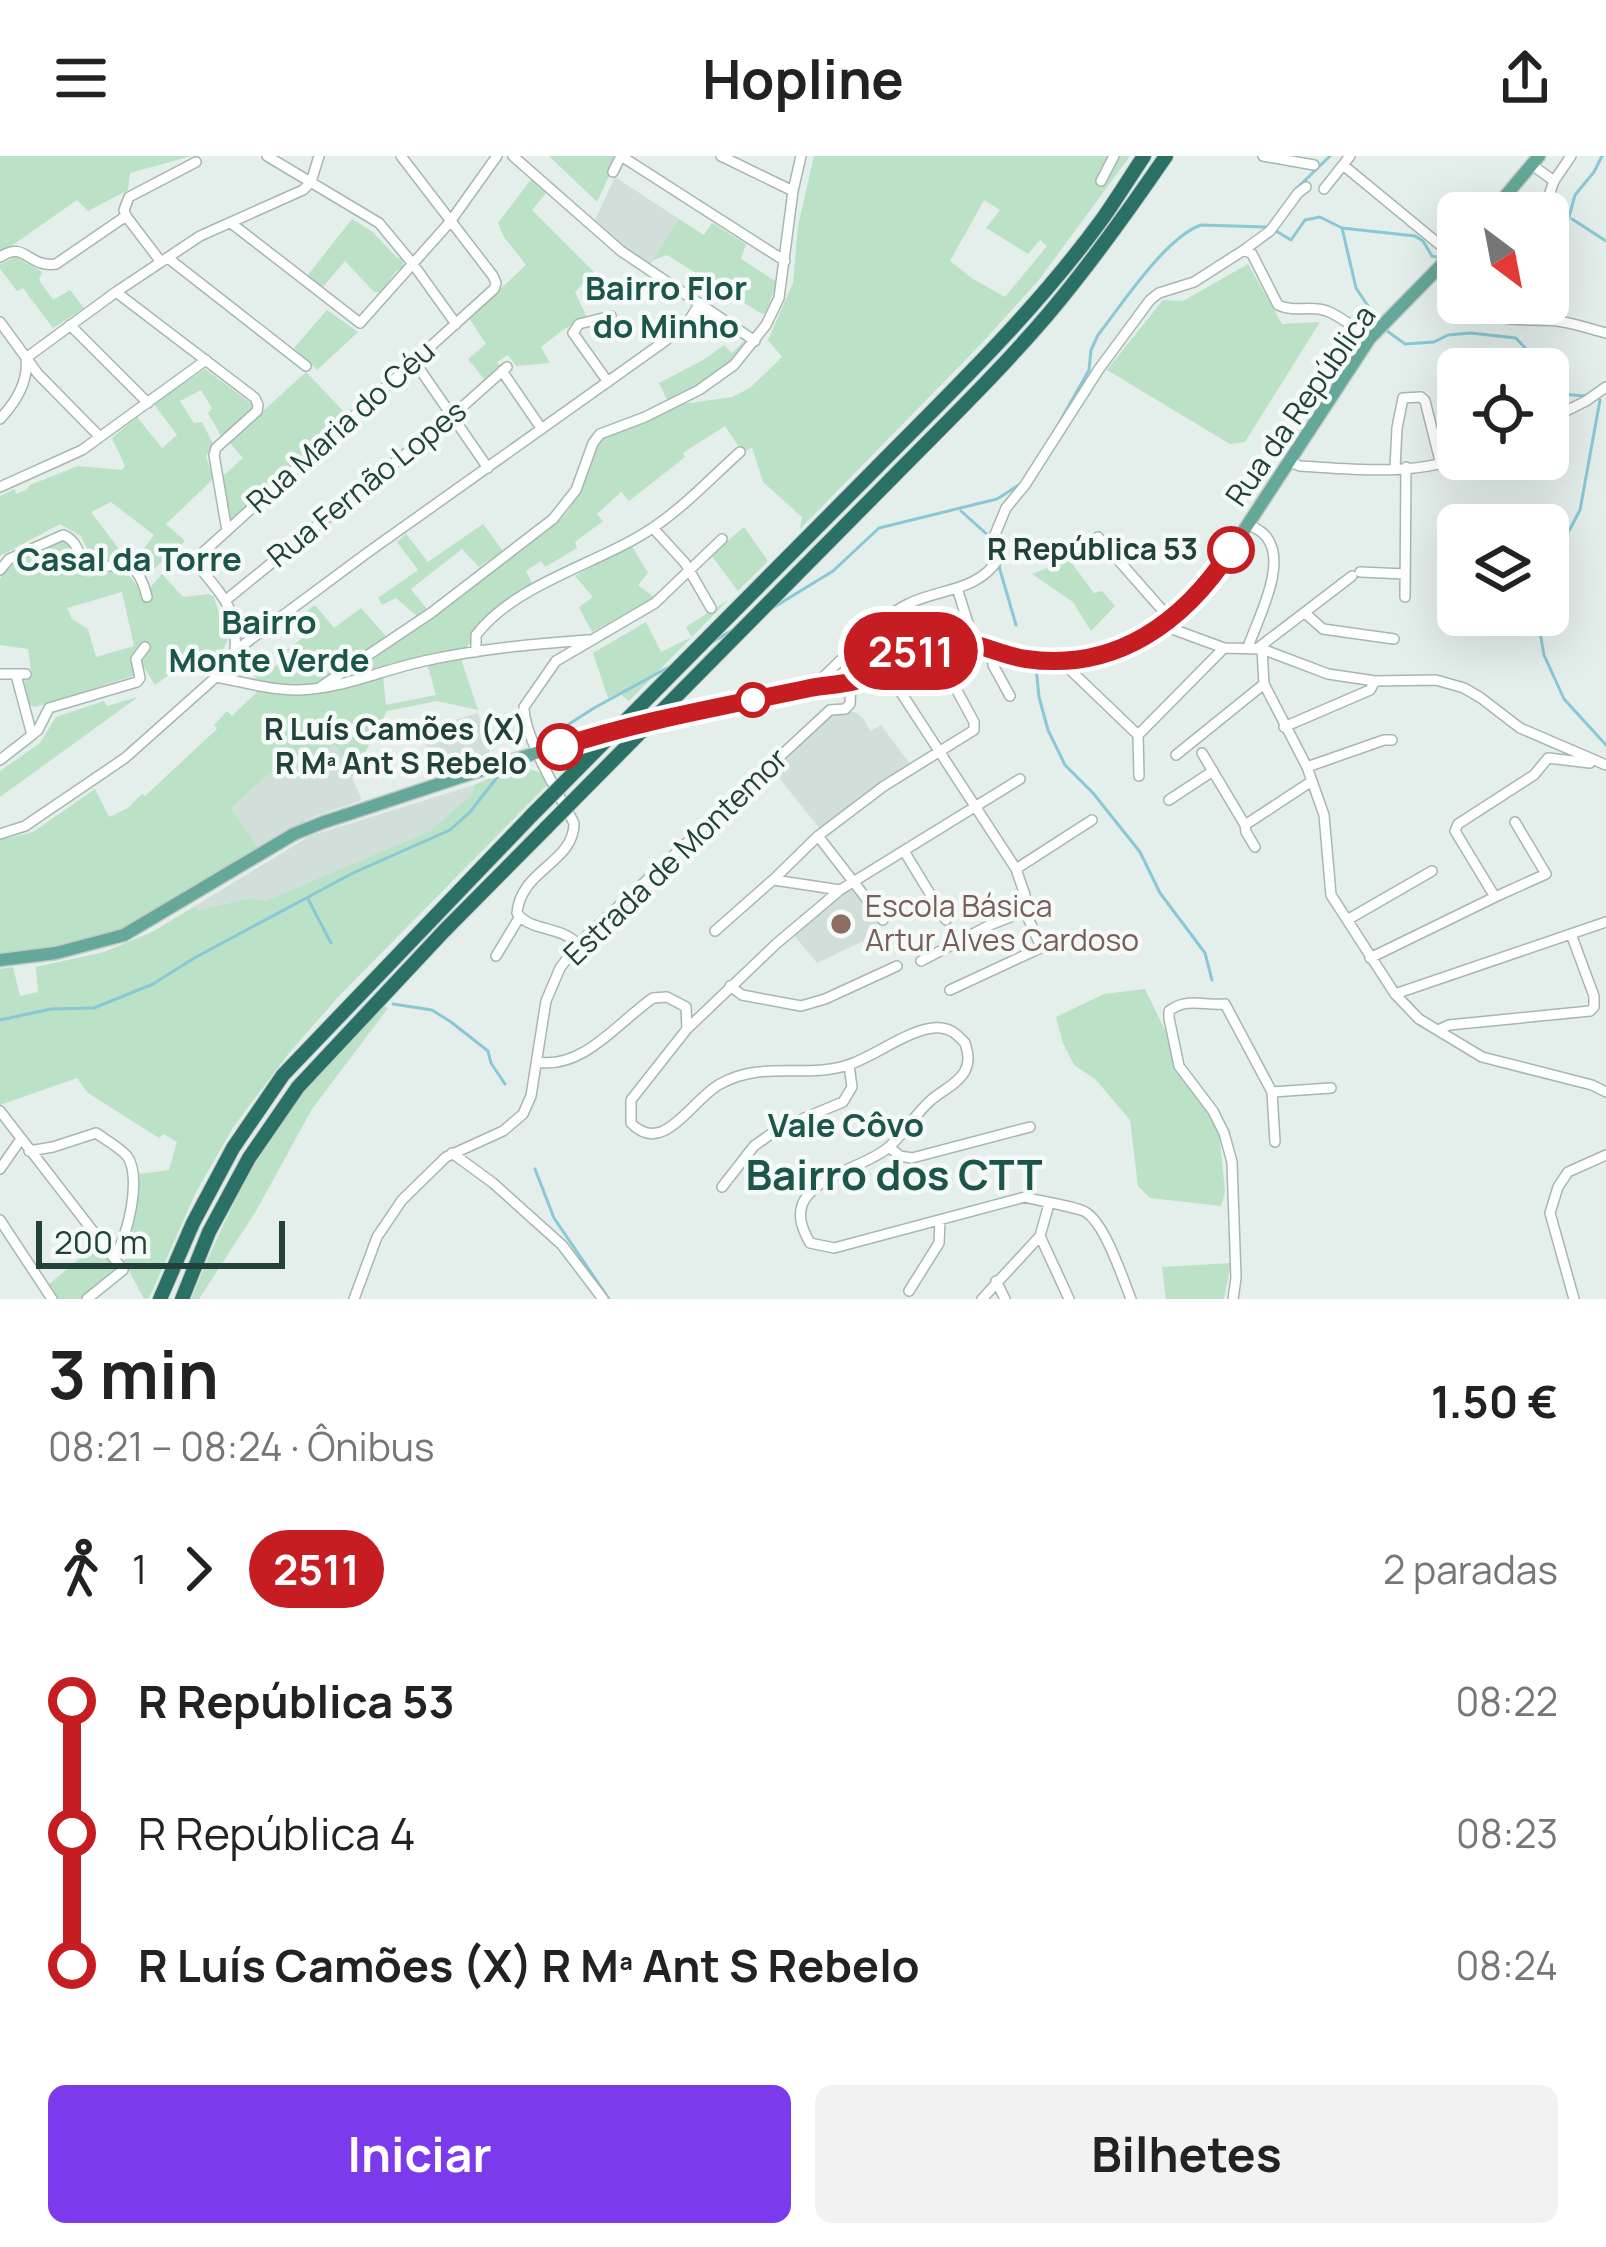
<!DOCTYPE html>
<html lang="pt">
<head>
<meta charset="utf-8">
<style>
  body { margin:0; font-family:Manrope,sans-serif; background:#f2f2f2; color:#222; height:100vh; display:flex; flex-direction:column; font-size:45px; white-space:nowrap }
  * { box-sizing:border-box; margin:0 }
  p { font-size:39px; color:#767676 }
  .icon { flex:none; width:66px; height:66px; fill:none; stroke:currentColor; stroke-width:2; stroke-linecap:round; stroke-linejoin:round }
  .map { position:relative; height:1143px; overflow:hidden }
  .drawer { display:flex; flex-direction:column; background:#fff; flex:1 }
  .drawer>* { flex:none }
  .badge { padding:0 24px; border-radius:39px; font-size:42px; line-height:78px }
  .needle { width:78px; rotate:148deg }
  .fabs { position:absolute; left:1437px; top:36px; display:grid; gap:24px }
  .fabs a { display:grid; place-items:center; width:132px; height:132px; border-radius:18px; background:#fff; box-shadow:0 12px 48px #0002; font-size:60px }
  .scale { position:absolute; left:36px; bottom:30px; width:249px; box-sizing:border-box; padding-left:12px; border:6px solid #21413a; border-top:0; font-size:33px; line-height:42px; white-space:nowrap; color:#21413a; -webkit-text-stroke:9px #f5faf8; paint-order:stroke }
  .map>.badge { position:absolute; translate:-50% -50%; box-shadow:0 0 0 6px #fff }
  .legs { display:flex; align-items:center; gap:18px; height:132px; padding:0 48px; font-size:39px }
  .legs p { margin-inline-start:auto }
  .headline { display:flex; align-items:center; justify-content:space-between; height:204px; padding:0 48px }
  h1 { font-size:66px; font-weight:700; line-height:90px }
  .button { display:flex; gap:24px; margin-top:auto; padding:24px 48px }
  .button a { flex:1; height:138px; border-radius:18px; background:#7c3aed; color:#fff; font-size:48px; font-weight:700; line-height:138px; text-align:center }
  .button a+a { background:#f2f2f2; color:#222 }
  ul { padding:0 48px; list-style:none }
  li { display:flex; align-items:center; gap:42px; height:132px; font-size:45px }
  li i { display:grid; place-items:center; width:18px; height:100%; margin:0 15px; background:currentColor }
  li i::after { content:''; width:30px; height:30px; margin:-15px; border:9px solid; border-radius:50%; background:#fff }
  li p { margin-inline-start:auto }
  li:first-child i { background:linear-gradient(#0000 50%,currentColor 0) }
  li:last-child i { background:linear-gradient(currentColor 50%,#0000 0) }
  header { display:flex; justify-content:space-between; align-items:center; height:156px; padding:0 48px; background:#fff; font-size:54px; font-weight:700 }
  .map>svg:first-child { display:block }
  .built { fill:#d1ded9 }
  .green { fill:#bbe1c7; fill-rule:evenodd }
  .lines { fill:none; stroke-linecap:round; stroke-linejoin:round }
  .stream { stroke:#88c8d7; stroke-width:3 }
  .minor-casing { stroke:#a6b7b2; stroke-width:12 }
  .major-casing { stroke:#c1cac8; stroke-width:15 }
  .highway-casing { stroke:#c1cac8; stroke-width:16 }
  .minor { stroke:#fff; stroke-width:9 }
  .major { stroke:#65a798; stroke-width:12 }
  .highway { stroke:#2b7064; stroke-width:14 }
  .highway-bridge-casing { stroke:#c1cac8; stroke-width:16; stroke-linecap:butt }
  .highway-bridge { stroke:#2b7064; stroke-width:14 }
  .line-1-casing { stroke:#fff; stroke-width:27 }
  .line-1 { stroke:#c61d23; stroke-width:18 }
  .stop-1-dot { fill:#fff; stroke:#c61d23; stroke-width:6 }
  .education-dot { fill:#8d6e63; stroke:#f5faf8; stroke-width:4.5 }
  .labels { text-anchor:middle; stroke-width:9; stroke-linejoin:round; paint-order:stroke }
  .street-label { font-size:30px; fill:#21413a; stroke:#f5faf8 }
  .stop-label { font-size:30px; font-weight:bold; fill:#21413a; stroke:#f5faf8; text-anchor:end }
  .education-label { font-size:30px; fill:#785e54; stroke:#f5faf8; text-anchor:start }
  .neighbourhood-label { font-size:33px; font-weight:bold; fill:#1c5549; stroke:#f5faf8 }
  .district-label { font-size:42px; font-weight:bold; fill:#1c5549; stroke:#f5faf8 }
</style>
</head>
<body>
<header><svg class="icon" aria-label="menu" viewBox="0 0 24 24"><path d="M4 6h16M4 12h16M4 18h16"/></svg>Hopline<svg class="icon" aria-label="share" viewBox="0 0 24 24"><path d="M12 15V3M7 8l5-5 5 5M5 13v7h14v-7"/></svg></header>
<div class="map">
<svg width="1606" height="1143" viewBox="0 0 1606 1143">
  <rect width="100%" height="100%" fill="#e4eeea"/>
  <path class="built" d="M 615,21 L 679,63 L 648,112 L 594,66 Z
    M 847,556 L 855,556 L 862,561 L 871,575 L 881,569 L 910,608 L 820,673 L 772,613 L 831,560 Z
    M 478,557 L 493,605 L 437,623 L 422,574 Z
    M 337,588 L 362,644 L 313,661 L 257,692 L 231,652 L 271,616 Z
    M 474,629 L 472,638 L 430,675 L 266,746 L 249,742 L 197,754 L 195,750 L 310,680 Z
    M 852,730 L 881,766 L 875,771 L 880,777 L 817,807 L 793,778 Z"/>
  <path class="green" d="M 0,0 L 191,0 L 130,17 L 128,34 L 88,55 L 77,44 L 0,98 Z
    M 549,0 L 613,0 L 617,3 L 597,46 Z
    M 814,0 L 1130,0 L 1038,125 L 981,188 L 800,373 L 802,361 L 763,326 L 752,291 L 743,297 L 725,270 L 683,297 L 685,301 L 629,345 L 621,336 L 597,358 L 603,365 L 575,386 L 577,392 L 545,411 L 541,405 L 526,415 L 534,431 L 480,467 L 461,503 L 478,554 L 437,545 L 387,555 L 352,621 L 336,589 L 271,616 L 231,652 L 259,694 L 121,774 L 68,790 L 0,800 L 0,684 L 33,676 L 95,633 L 109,661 L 128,652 L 142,638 L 145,640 L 217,573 L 214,569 L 227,555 L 232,560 L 257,536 L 255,520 L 285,505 L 282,497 L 308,478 L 297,462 L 315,449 L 334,472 L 361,452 L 393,488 L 562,362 C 583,340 586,309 601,283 L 683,248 L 732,241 L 750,232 L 782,201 L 768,184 L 793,127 L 798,70 ZM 984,44 L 1000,54 L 986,72 L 1028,98 L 1040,84 L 1047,90 L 1005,141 L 973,123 L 950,105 ZM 425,501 L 436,539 L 386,549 L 382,511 Z
    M 532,22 L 547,36 L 532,54 L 594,116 L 575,136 L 587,162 L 564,173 L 541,191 L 550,207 L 516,210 L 508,199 L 497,206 L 502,211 L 484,223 L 468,203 L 486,188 L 469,162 L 526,109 L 504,81 L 498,67 Z
    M 352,63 L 373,76 L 397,102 L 401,102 L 405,112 L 397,114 L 381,136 L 374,136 L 345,105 L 322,132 L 308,119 Z
    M 679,63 L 704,79 L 712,67 L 746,88 L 741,103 L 777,126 L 766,157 L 762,158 L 667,99 L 653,104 Z
    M 16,101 L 42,116 L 39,124 L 53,144 L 70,134 L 84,152 L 53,172 L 23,132 L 17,135 L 0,113 L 0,108 Z
    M 1248,108 L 1282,168 L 1320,166 L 1245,286 L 1230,288 L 1107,214 L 1163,144 L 1183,145 Z
    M 327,154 L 358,176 L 317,214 L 294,192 Z
    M 744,185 L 748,189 C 726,215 697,230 668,246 L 659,227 L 705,203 L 724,189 L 732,197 Z
    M 205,213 L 253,249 L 253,253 L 221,280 L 208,257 L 212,252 L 201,234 L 180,245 L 194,267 L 202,266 L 213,288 L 206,300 L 213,323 L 166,368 L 185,385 L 155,412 L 145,415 L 135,404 L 154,379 L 111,346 L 91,356 L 125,401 L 98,409 L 93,406 L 81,380 L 60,368 L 0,400 L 0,340 L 15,333 L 16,338 L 26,334 L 30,329 L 78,310 L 122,314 L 125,310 L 112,282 L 137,261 L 162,292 L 177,279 L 154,248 Z
    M 306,216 L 347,259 L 229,366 L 223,320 L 243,302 L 229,286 Z
    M 483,368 L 503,395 L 479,411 L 462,393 L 411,433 L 427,453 L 418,461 L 396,442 L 382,449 L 378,442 L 418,414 L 397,386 L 406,378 L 428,406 Z
    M 744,371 L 768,405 L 738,435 L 711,399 Z
    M 1090,384 L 1094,390 L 1073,409 L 1094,437 L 1102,435 L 1115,450 L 1091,475 L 1073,446 L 1032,418 L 1060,407 Z
    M 64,385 L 69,386 L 87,421 L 124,414 L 138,430 L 143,446 L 149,445 L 149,433 L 162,418 L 183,441 L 209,438 L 214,441 L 225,478 L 228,483 L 211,521 L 195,500 L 155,529 L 141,506 L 149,487 L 145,486 L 135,512 L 136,519 L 35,551 L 29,549 L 24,522 L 32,520 L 28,493 L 0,489 L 0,424 L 3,416 L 9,408 ZM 122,436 L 134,490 L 96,501 L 88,473 L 72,463 L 67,452 Z
    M 631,389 L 648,417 L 638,429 L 654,441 L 592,476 L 579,451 L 593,441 L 575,420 Z
    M 728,444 L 629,545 L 619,537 L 608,542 L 593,497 L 646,466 L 661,496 L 692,481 L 686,471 Z
    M 138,541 L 0,641 L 0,615 L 40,587 L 56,561 L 104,545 L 107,550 Z
    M 518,610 L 542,617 L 549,627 L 341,838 L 289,897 L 234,970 L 196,1036 L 149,1142 L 144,1143 L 124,1105 L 131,1085 L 139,1018 L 169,1014 L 177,986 L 164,978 L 159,982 L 88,937 L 77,922 L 0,949 L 0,813 L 13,811 L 20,840 L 38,836 L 36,811 L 104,796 L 154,775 L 195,750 L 198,754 L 250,742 L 266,745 L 430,675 L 472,638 L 474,629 Z
    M 1145,833 L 1200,946 L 1219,974 L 1225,1036 L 1221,1050 L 1150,1042 L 1138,1030 L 1130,964 L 1096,924 L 1074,909 L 1063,887 L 1056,861 L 1104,838 Z
    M 383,850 L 388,852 L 312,953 L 256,1055 L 199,1143 L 191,1143 C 221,1071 253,1001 300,939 C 324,907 356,879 383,850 Z
    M 98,1087 L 117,1114 L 80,1143 L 56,1143 L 47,1130 Z
    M 1231,1107 L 1224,1143 L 1166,1143 L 1162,1111 Z"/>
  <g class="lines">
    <path class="stream" d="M 1294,35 L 1330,0
      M 1569,61 L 1575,39 L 1594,16 L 1602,0
      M 1572,63 L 1606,85
      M 1548,71 L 1568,63
      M 1342,72 L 1356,132 L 1380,168
      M 1276,75 L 1291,84 L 1305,64 L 1320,61 L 1342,72 L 1415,80 L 1423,85 L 1432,100 L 1441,102
      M 1387,175 L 1405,188 L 1434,186 L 1448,179 L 1471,177 L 1516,182 L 1527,194 L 1533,213
      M 1548,229 L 1561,238 L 1585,240
      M 1054,276 L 1089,214 L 1091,194 L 1098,179 C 1122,148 1166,81 1201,69 L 1267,71
      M 961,355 L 990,381
      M 998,407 L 1016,469
      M 1548,415 L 1580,354 L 1600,244
      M 771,453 L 833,415 L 879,372 L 997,343 L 1019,329
      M 1537,459 L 1544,499 L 1564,543 L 1606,589
      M 714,485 L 731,475
      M 1036,511 L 1039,541 L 1048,574 L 1065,609 L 1093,637 L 1140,696 L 1160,737 L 1205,797 L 1212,824
      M 541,586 L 594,552 L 669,511
      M 308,743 L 331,787
      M 393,848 L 432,854 L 451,866 L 488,895 L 491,907 L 505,928
      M 0,864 L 51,853 L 94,852 L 153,828 L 196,801 L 353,717 L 450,674 L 470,656 L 502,615
      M 535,1013 L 554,1062 L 609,1143"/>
    <defs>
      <path id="minor" d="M 267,0 L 379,67 L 413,108 L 456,168
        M 513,0 L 621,95 L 755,185
        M 721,0 L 793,35
        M 1263,0 L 1314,9
        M 1343,9 L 1451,98
        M 1532,9 L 1554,25 L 1546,48 L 1538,57
        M 613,16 L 621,0 L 785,105
        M 1101,25 L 1114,0
        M 1554,25 L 1571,0
        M 1324,33 L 1350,0
        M 231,67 L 360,167 L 450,66 L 497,0
        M 1244,94 L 1252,98 L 1278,149 C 1295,157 1310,149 1327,155 C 1342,161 1356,173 1370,182
        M 0,101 C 26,84 27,112 56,108 L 126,60
        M 168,102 L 306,210
        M 1445,105 L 1458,126
        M 161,106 L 126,60 L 124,54 L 129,41 L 196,6
        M 116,136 L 255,242 L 258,249 L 257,255 L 216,292 L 214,299 L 227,375
        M 1472,147 C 1494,169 1528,162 1557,165 C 1574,167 1590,173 1606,177
        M 0,166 L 38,218 L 100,281
        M 70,169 L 148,247
        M 26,202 L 116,136 L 200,80 L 303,34 L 311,26 L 319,0
        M 414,205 L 488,312
        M 502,215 L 541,272
        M 608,226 L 573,177 L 579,168 L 611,160
        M 0,263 C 16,246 29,226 26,202
        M 1548,264 L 1586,245 L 1606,231
        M 1288,305 L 1300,310 C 1350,313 1411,320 1458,302
        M 1395,312 L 1397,272 L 1403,242 L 1421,241 L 1425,245 L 1441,309
        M 0,331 L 82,294 L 206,204
        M 653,372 L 685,407 L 711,452
        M 1098,381 L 1171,464
        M 0,414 L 9,403 L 63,379 C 80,385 78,404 90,413 C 123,409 137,400 147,441
        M 1360,416 L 1405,418
        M 957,432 L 975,489
        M 1405,441 L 1406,311
        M 226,444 L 452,260 L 507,211
        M 1306,458 L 1323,473 L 1394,483
        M 1164,470 L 1224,492 L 1262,493 L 1328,518 L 1375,525 L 1436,524 L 1464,532 L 1481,542 L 1520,572 L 1606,609
        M 1248,491 C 1257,465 1284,414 1270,387 C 1266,377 1257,373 1248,368
        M 1258,492 L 1352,420
        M 1262,493 L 1264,528 L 1307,611 L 1324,659 L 1331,739 L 1395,838 L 1419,863 L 1482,901 L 1592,929 L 1606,936
        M 235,495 C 238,453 223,440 198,410 L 199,400 L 494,133 L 496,127 L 493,120 L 401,0
        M 992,495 L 993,509 L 1010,540
        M 476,496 L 476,479 C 517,426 600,408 654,371 C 685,350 712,321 740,296
        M 1061,505 L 1138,579 L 1139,620
        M 885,512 L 1016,713 L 1025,739 L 1025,755 L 1041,791
        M 0,518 L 26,518
        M 216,521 C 243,526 270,534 298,534 C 341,533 382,514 424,505 C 478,493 533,488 588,484
        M 319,532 L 431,457 L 553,363 L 576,334 L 593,287 L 600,278 L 645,261 L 699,234 L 734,209 L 766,169 L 779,142 L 793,35 L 801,0
        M 812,532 L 852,493 L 854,487 C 871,474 889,457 908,448 C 940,432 978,436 999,402 L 994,381 L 1006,352 L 1025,329 L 1099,213 L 1150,144 L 1159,137 L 1194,126 L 1244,94 L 1270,75 L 1298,37 L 1306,31
        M 830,554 L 845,553 L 850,548 L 851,526
        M 1284,571 L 1370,534 L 1375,525
        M 32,579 L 38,574 L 49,552 L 137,526 L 140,522 L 136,503 L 145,491
        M 1138,579 L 1224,492
        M 1202,597 L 1245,669 L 1246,676 L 1255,691
        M 1176,599 L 1264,528
        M 0,604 L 32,579 L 16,519
        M 1307,611 L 1384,584 L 1392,584
        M 1169,644 L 1213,615
        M 1245,669 L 1312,625
        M 0,678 L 25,670 L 125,602 L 216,521 L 235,495 L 367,397 L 665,185 L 690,163 L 700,147
        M 818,680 L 883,764
        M 904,695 L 946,764
        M 1016,713 L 1092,664
        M 774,724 L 840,734
        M 1495,741 L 1546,718 L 1515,666
        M 1347,764 L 1432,715
        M 715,775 L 774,723 L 818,680 L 884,630 L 974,574 L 974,566 L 948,518
        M 578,788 C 559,769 531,776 517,757 C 521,713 574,707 574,667 C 559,639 524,581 524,551 L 556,505 L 655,447 L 722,383
        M 496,800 L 519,762
        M 1370,802 L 1495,741 L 1455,675 L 1458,668 L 1534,619 L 1548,602 L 1590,607
        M 921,805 L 990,769 L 1025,755
        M 730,830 L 742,839 L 801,850 L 825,843 L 897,810
        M 950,834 L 1064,781
        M 1395,838 L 1606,766
        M 687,873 L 776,788 L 840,734 L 1020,623
        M 1438,874 L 1449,869 L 1590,855 L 1594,851 L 1594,840 L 1571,778
        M 537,906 C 583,914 618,866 653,842 L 667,841 L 686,851 L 687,873 L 631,944 L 631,967 C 663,1001 691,944 720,928 C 763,904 804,923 848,909 C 875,900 906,875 933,872 C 948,870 956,877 965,887 C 968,897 970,905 965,915 C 958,928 941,935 930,945 C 913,960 903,981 885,994 C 862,1011 822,1018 805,1043 C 796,1058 802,1073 810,1087 L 834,1092 L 1025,1041 C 1043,1046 1062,1048 1081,1054 C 1103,1060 1122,1121 1131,1143
        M 1272,936 L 1331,932
        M 0,955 L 123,1114 L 87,1143
        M 889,991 L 900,1000 L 912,1002 L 1030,971
        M 29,995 L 53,991 L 96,977 C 106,984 119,991 127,1000 C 142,1020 128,1082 114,1101
        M 452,997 L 493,1027 L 562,1089 L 603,1143
        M 0,1013 L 21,983
        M 722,1031 L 754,990 L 778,973 L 843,946 L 852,931 L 849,909
        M 0,1064 L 52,1143
        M 1040,1080 L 1069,1143
        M 996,1125 L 1005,1143
        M 909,1135 L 939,1087 L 940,1064
        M 354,1143 L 377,1081 L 402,1044 L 446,1001 L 503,975 L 523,958 L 531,940 L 546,845 L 560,812 L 578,788 L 830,554
        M 982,1143 L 1040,1080 L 1049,1048
        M 1233,1143 L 1236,1122 L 1232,1006 L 1224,977 L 1213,955 L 1179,910 L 1169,862 L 1169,855 C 1187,841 1204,850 1225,848 L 1272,936 L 1275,986
        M 1574,1143 L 1550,1057 L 1558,1031 L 1568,1016 L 1606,999"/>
      <path id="major" d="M 1491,57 L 1539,0
        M 0,804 L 56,797 L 124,779 L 294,678 L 324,666 C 414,637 503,605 594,580 C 667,560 742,545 816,531 C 828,528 841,529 853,526 C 886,518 909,488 943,484 C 961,482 979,492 996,496 C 1035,507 1073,507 1113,494 C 1155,481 1186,454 1214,420 L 1370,182 L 1458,92"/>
      <path id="highway" d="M 877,311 C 955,232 1037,153 1103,62 C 1117,42 1130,21 1144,0
        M 890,324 C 944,269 1000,215 1050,156 C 1092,106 1129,54 1166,0
        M 160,1143 L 193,1067 L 233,992 L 283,919 L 532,659
        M 182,1143 L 209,1076 L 249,1002 L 298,931 L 444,775 L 547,671"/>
    </defs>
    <use href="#minor" class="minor-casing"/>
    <use href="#major" class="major-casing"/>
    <use href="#highway" class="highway-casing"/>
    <use href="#minor" class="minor"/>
    <use href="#major" class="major"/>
    <use href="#highway" class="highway"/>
    <defs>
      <path id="highway-bridge" d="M 532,659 L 877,311
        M 547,671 L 890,324"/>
    </defs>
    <use href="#highway-bridge" class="highway-bridge-casing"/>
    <use href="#highway-bridge" class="highway-bridge"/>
  </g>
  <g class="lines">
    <defs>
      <path id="line-1" d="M 560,591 C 642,564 726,550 810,532 C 825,529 840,529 855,525 C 885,518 906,492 937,486 C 966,479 997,499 1026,503 C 1116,516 1184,466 1231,394"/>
    </defs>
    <use href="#line-1" class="line-1-casing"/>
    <use href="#line-1" class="line-1"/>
  </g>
  <g class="stop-1-dot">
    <circle cx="1231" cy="394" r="21"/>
    <circle cx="753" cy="544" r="15"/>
    <circle cx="560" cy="591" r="21"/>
  </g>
  <circle class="education-dot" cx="841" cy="768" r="12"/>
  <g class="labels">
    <g class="street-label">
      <text transform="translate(1301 250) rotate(-55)" y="10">Rua da República</text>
      <text transform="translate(341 271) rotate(-42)" y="10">Rua Maria do Céu</text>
      <text transform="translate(367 328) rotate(-39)" y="10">Rua Fernão Lopes</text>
      <text transform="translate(676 701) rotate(-44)" y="10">Estrada de Montemor</text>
    </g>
    <g class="stop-label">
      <text x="1198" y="404">R República 53</text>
      <text x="527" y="584">R Luís Camões (X)<tspan x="527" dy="34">R Mª Ant S Rebelo</tspan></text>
    </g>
    <g class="education-label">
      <text x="865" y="761">Escola Básica<tspan x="865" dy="34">Artur Alves Cardoso</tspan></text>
    </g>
    <g class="neighbourhood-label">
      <text x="666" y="144">Bairro Flor<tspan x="666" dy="38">do Minho</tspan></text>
      <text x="129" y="415">Casal da Torre</text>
      <text x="269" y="478">Bairro<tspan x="269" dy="38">Monte Verde</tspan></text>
      <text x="846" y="981">Vale Côvo</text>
    </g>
    <g class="district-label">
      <text x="894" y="1034">Bairro dos CTT</text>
    </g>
  </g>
</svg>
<div class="fabs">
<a><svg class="needle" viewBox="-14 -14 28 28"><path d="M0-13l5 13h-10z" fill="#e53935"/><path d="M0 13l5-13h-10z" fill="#767676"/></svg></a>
<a><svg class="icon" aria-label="locate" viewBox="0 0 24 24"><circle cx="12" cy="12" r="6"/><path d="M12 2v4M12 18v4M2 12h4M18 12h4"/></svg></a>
<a><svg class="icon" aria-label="layers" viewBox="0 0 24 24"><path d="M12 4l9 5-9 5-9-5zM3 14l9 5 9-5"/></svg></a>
</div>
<div class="scale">200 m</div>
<b class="badge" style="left:911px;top:495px;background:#c61d23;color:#fff">2511</b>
</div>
<section class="drawer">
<div class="headline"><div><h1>3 min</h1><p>08:21 – 08:24 · Ônibus</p></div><b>1.50 €</b></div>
<div class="legs"><svg class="icon" aria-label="walk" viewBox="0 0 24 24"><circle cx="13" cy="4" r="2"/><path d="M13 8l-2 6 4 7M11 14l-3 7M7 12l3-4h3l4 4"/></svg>1<svg class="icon" aria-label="forward" viewBox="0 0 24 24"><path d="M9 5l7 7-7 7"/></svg><b class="badge" style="background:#c61d23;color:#fff">2511</b><p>2 paradas</p></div>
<ul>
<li><i style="color:#c61d23"></i><b>R República 53</b><p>08:22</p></li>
<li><i style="color:#c61d23"></i><span>R República 4</span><p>08:23</p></li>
<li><i style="color:#c61d23"></i><b>R Luís Camões (X) R Mª Ant S Rebelo</b><p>08:24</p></li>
</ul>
<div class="button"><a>Iniciar</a><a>Bilhetes</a></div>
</section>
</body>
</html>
